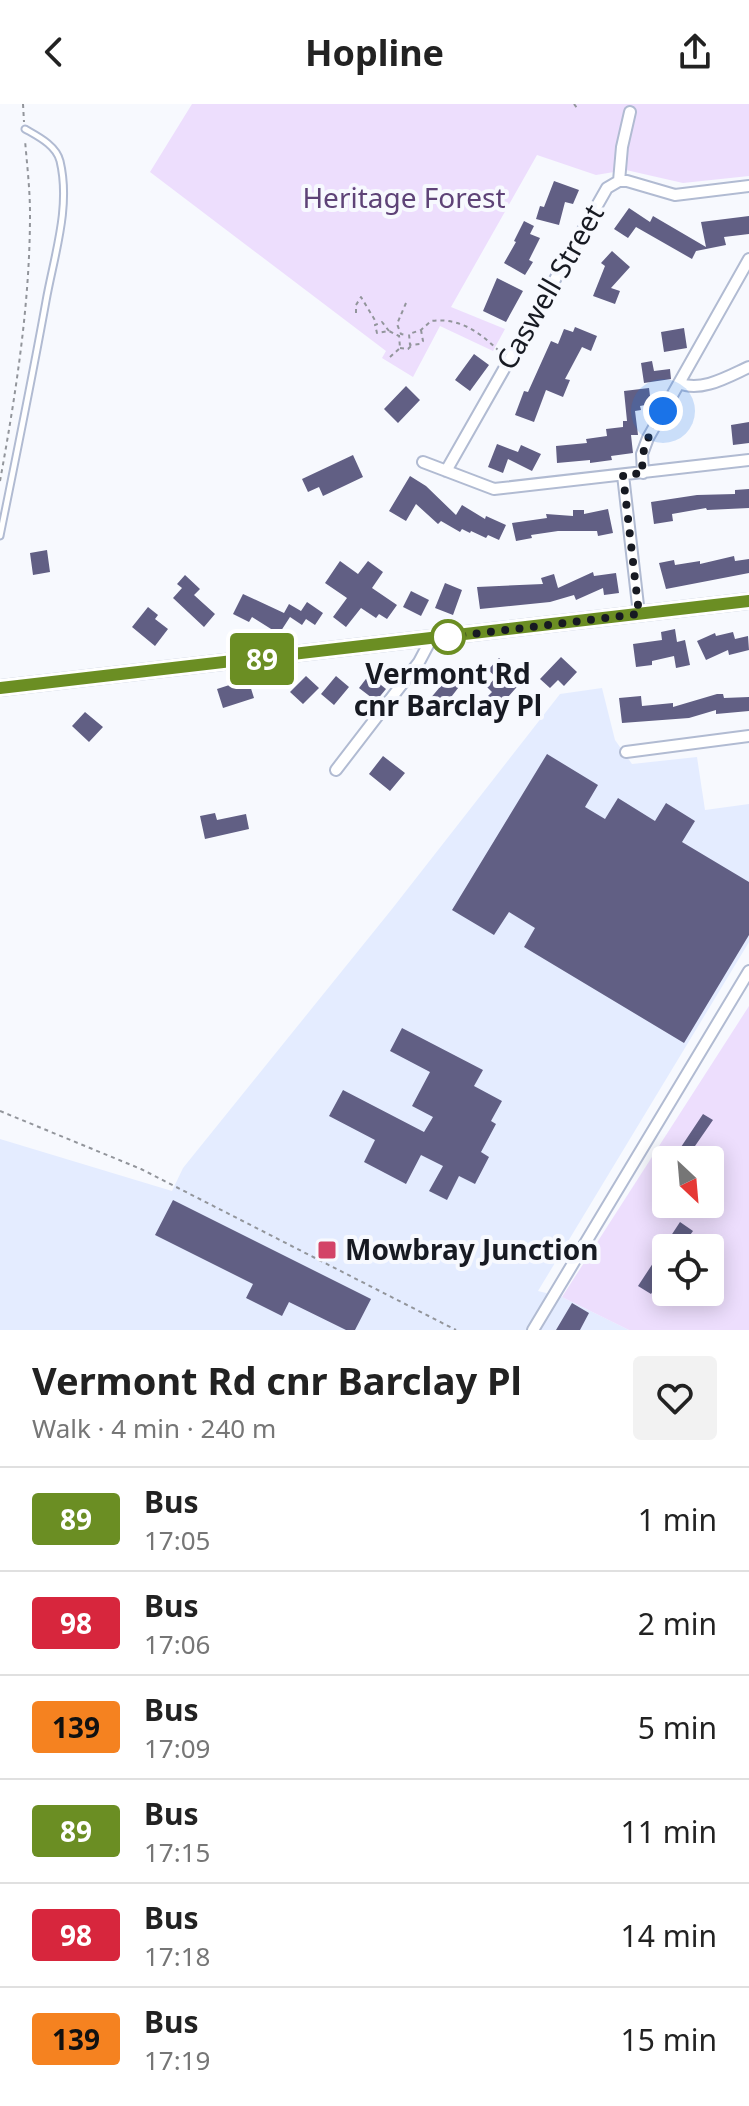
<!DOCTYPE html>
<html lang="en">
<head>
<meta charset="utf-8">
<style>
  body { margin:0; font-family:"Noto Sans",sans-serif; background:#f2f2f2; color:#222; height:100vh; display:flex; flex-direction:column; font-size:30px; white-space:nowrap }
  * { box-sizing:border-box; margin:0 }
  p { font-size:26px; color:#767676 }
  .icon { flex:none; width:44px; height:44px; fill:none; stroke:currentColor; stroke-width:2; stroke-linecap:round; stroke-linejoin:round }
  .map { position:relative; height:1226px; overflow:hidden }
  .sheet { display:flex; flex-direction:column; background:#fff; flex:1 }
  .sheet>* { flex:none }
  .badge { padding:0 16px; border-radius:6px; font-size:28px; line-height:52px }
  .needle { width:52px; rotate:154deg }
  .buttons { position:absolute; left:652px; top:1042px; display:grid; gap:16px }
  .buttons a { display:grid; place-items:center; width:72px; height:72px; border-radius:8px; background:#fff; box-shadow:0 4px 20px #0003; font-size:40px }
  .you { position:absolute; width:40px; height:40px; margin:-20px; border:6px solid #fff; border-radius:50%; background:#1a73e8; box-shadow:0 0 0 12px #1a73e833 }
  .map>.badge { position:absolute; translate:-50% -50%; box-shadow:0 0 0 4px #fff }
  .round { display:grid; place-items:center; flex:none; width:84px; height:84px; border-radius:8px; background:#f2f2f2 }
  .headline { display:flex; align-items:center; justify-content:space-between; height:136px; padding:0 32px }
  h1 { font-size:38px; font-weight:700; line-height:60px }
  ul { padding:0; list-style:none }
  li { display:flex; align-items:center; gap:24px; height:104px; padding:0 32px; border-top:2px solid #e0e0e0 }
  li div { flex:1 }
  li b { display:block; font-size:30px }
  li em { font-style:normal }
  li .badge { min-width:88px; font-weight:700; text-align:center }
  header { display:flex; justify-content:space-between; align-items:center; height:104px; padding:0 32px; background:#fff; font-size:36px; font-weight:700 }
  .map>svg:first-child { display:block }
  .built { fill:#e4ecff }
  .green { fill:#eddefd; fill-rule:evenodd }
  .building { fill:#615f84 }
  .lines { fill:none; stroke-linecap:round; stroke-linejoin:round }
  .service-casing { stroke:#b1bbd2; stroke-width:9 }
  .minor-casing { stroke:#b1bbd2; stroke-width:14 }
  .tertiary-casing { stroke:#b1bbd2; stroke-width:18 }
  .path { stroke:#92959b; stroke-width:2; stroke-dasharray:4 4; stroke-linecap:butt }
  .service { stroke:#fff; stroke-width:5 }
  .minor { stroke:#fff; stroke-width:10 }
  .tertiary { stroke:#fff; stroke-width:14 }
  .line-casing { stroke:#fff; stroke-width:18 }
  .line { stroke:#6b8e23; stroke-width:12 }
  .walk { stroke:#171a22; stroke-width:8; stroke-dasharray:0 14.4 }
  .stop-dot { fill:#fff; stroke:#6b8e23; stroke-width:4 }
  .poi-dot { fill:#d34367; stroke:#f7f9fe; stroke-width:3 }
  .labels { text-anchor:middle; stroke-width:8; stroke-linejoin:round; paint-order:stroke }
  .park-label { font-size:28px; fill:#5e4377; stroke:#f7f9fe }
  .street-label { font-size:28px; fill:#171a22; stroke:#f7f9fe }
  .stop-label { font-size:28px; font-weight:bold; fill:#171a22; stroke:#f7f9fe }
  .poi-label { font-size:28px; font-weight:bold; fill:#171a22; stroke:#f7f9fe; text-anchor:start }
</style>
</head>
<body>
<header><svg class="icon" aria-label="back" viewBox="0 0 24 24"><path d="M15 5l-7 7 7 7"/></svg>Hopline<svg class="icon" aria-label="share" viewBox="0 0 24 24"><path d="M12 15V3M7 8l5-5 5 5M5 13v7h14v-7"/></svg></header>
<div class="map">
<svg width="749" height="1226" viewBox="0 0 749 1226">
  <rect width="100%" height="100%" fill="#f7f9fe"/>
  <path class="built" d="M 602,584 L 615,636 L 632,660 L 697,653 L 705,706 L 749,700 L 749,838 L 538,1187 L 562,1193 L 629,1226 L 0,1226 L 0,1035 L 172,1087 L 183,1064 L 392,805 L 560,590 Z"/>
  <path class="green" d="M 192,0 L 749,0 L 749,72 L 683,79 L 626,66 L 596,71 L 537,51 L 451,203 L 505,225 L 493,247 L 440,222 L 413,273 L 382,254 L 386,247 L 150,68 Z
    M 749,902 L 749,1226 L 629,1226 L 562,1193 ZM 666,1056 L 710,1056 L 710,1100 L 666,1100 ZM 666,1144 L 710,1144 L 710,1188 L 666,1188 Z"/>
  <path class="building" d="M 554,77 L 579,86 L 573,100 L 565,98 L 559,121 L 536,115 L 540,102 L 544,103 Z
    M 629,104 L 650,118 L 653,112 L 706,143 L 701,118 L 749,112 L 749,130 L 724,133 L 726,141 L 696,147 L 692,155 L 636,123 L 628,134 L 614,125 Z
    M 524,117 L 534,122 L 530,130 L 540,134 L 529,156 L 533,158 L 525,171 L 504,159 L 516,138 L 514,137 Z
    M 612,147 L 630,163 L 611,184 L 620,187 L 615,200 L 593,192 L 605,162 L 601,159 Z
    M 497,174 L 523,187 L 506,218 L 483,207 Z
    M 575,223 L 597,232 L 591,247 L 582,243 L 565,275 L 570,276 L 563,293 L 546,286 L 534,318 L 515,311 L 524,287 L 528,288 L 551,237 L 558,240 L 564,225 L 573,228 Z
    M 684,224 L 687,244 L 664,248 L 661,228 Z
    M 474,250 L 489,261 L 470,287 L 455,276 Z
    M 652,257 L 654,267 L 670,265 L 671,275 L 644,279 L 641,259 Z
    M 406,282 L 420,296 L 398,319 L 384,305 Z
    M 649,284 L 651,300 L 640,302 L 641,306 L 635,307 L 638,331 L 631,331 L 633,349 L 611,352 L 612,356 L 590,359 L 590,356 L 557,359 L 556,342 L 587,339 L 586,335 L 607,332 L 606,325 L 623,323 L 623,317 L 627,317 L 624,287 Z
    M 749,318 L 749,339 L 733,341 L 731,321 Z
    M 497,340 L 518,348 L 521,341 L 541,350 L 532,367 L 508,355 L 503,369 L 488,363 Z
    M 353,351 L 363,373 L 323,392 L 319,383 L 308,388 L 302,375 Z
    M 410,372 L 426,382 L 456,411 L 462,401 L 485,415 L 486,412 L 506,421 L 499,436 L 488,431 L 486,434 L 471,427 L 470,429 L 462,425 L 460,428 L 441,417 L 438,420 L 416,400 L 406,417 L 389,407 Z
    M 749,385 L 749,404 L 707,406 L 706,404 L 672,410 L 673,417 L 654,420 L 651,398 L 697,391 L 735,390 L 735,386 Z
    M 608,405 L 613,429 L 598,432 L 597,427 L 558,427 L 531,431 L 532,434 L 516,437 L 512,419 L 547,414 L 546,410 L 573,412 L 573,406 L 584,406 L 584,410 Z
    M 47,446 L 50,468 L 33,471 L 30,449 Z
    M 734,452 L 735,457 L 749,455 L 749,469 L 666,485 L 659,459 L 674,456 L 675,461 L 700,457 L 700,460 Z
    M 340,457 L 358,470 L 368,457 L 383,468 L 372,484 L 397,501 L 387,515 L 379,510 L 376,514 L 361,504 L 346,523 L 333,513 L 347,494 L 325,479 Z
    M 593,468 L 594,472 L 616,469 L 619,489 L 604,491 L 603,484 L 576,496 L 574,491 L 550,498 L 480,505 L 477,483 L 543,480 L 541,474 L 554,470 L 558,484 Z
    M 185,471 L 200,485 L 194,491 L 215,510 L 204,523 L 173,494 L 182,484 L 177,480 Z
    M 445,479 L 462,486 L 453,511 L 435,504 Z
    M 411,487 L 429,496 L 421,512 L 403,503 Z
    M 243,490 L 284,509 L 289,500 L 301,507 L 307,498 L 323,509 L 315,521 L 306,515 L 302,521 L 290,513 L 279,530 L 252,513 L 249,518 L 233,510 Z
    M 148,503 L 158,511 L 155,515 L 168,525 L 155,542 L 132,523 Z
    M 675,525 L 677,538 L 685,536 L 690,561 L 676,564 L 674,552 L 652,557 L 652,561 L 636,563 L 633,540 L 662,536 L 661,528 Z
    M 733,528 L 735,535 L 748,532 L 749,546 L 729,551 L 728,546 L 706,556 L 697,537 L 715,529 L 716,532 Z
    M 561,553 L 577,568 L 564,582 L 558,576 L 550,584 L 540,575 Z
    M 499,554 L 523,576 L 500,602 L 488,592 L 492,588 L 487,583 L 496,573 L 488,566 Z
    M 372,567 L 379,573 L 376,577 L 386,585 L 376,597 L 359,584 Z
    M 451,570 L 462,579 L 441,606 L 429,596 Z
    M 306,572 L 319,584 L 303,600 L 290,588 Z
    M 336,572 L 349,583 L 334,601 L 321,590 Z
    M 248,575 L 254,594 L 223,604 L 217,585 Z
    M 717,590 L 723,590 L 724,594 L 749,593 L 749,607 L 716,610 L 716,606 L 689,614 L 622,619 L 619,594 L 641,592 L 642,602 L 673,599 L 673,603 Z
    M 85,608 L 103,623 L 89,638 L 72,622 Z
    M 547,650 L 598,681 L 585,703 L 605,715 L 618,694 L 655,717 L 666,699 L 695,717 L 682,738 L 749,778 L 749,831 L 684,939 L 524,843 L 535,824 L 509,808 L 494,831 L 452,806 Z
    M 383,652 L 405,669 L 390,687 L 369,670 Z
    M 215,709 L 217,716 L 246,710 L 249,725 L 205,735 L 200,712 Z
    M 402,924 L 483,966 L 474,982 L 502,997 L 491,1017 L 496,1020 L 481,1048 L 489,1053 L 475,1080 L 459,1072 L 447,1096 L 429,1087 L 443,1062 L 421,1051 L 406,1080 L 364,1058 L 375,1036 L 329,1012 L 343,986 L 424,1028 L 433,1013 L 412,1002 L 430,968 L 390,947 Z
    M 703,1010 L 713,1016 L 686,1055 L 677,1049 Z
    M 173,1096 L 371,1195 L 355,1226 L 346,1226 L 289,1198 L 282,1212 L 246,1194 L 253,1180 L 155,1131 Z
    M 680,1118 L 693,1127 L 681,1144 L 666,1144 L 666,1167 L 651,1190 L 638,1182 Z
    M 572,1199 L 589,1209 L 580,1226 L 556,1226 Z"/>
  <g class="lines">
    <defs>
      <path id="service" d="M 0,432 C 16,353 32,275 46,197 C 54,152 71,103 60,57 C 56,41 37,32 25,25"/>
      <path id="minor" d="M 619,77 L 622,43 L 630,8
        M 679,279 C 701,289 729,272 749,263
        M 423,358 L 494,385 L 749,356
        M 446,367 L 607,84 L 619,77 L 627,77 L 675,91 L 749,82
        M 643,369 L 642,350 L 648,334 L 749,155
        M 623,371 L 639,510
        M 626,648 L 749,632
        M 336,666 L 419,558 L 428,541 L 429,535
        M 533,1226 L 749,867"/>
      <path id="tertiary" d="M 0,584 L 749,497"/>
    </defs>
    <use href="#service" class="service-casing"/>
    <use href="#minor" class="minor-casing"/>
    <use href="#tertiary" class="tertiary-casing"/>
    <path class="path" d="M 23,0 L 24,18
      M 574,0 L 577,4
      M 406,199 L 397,220 L 401,230 L 406,231
      M 356,209 L 356,201 L 361,193 L 376,218
      M 421,226 L 423,237 L 420,240 L 410,241 L 409,230 L 421,226 L 431,217 C 461,213 482,230 502,250
      M 389,227 L 382,218 L 375,221 L 377,229 L 389,227 L 399,232
      M 400,244 L 408,245 L 411,242
      M 390,253 L 400,244 L 399,231
      M 0,377 C 16,289 30,199 30,110 C 30,85 27,61 25,36
      M 0,1007 L 141,1065 L 456,1226"/>
    <use href="#service" class="service"/>
    <use href="#minor" class="minor"/>
    <use href="#tertiary" class="tertiary"/>
  </g>
  <g class="lines">
    <defs>
      <path id="line" d="M 0,584 L 749,497"/>
    </defs>
    <use href="#line" class="line-casing"/>
    <use href="#line" class="line"/>
    <path class="walk" d="M 448,533 L 639,510 L 623,371 L 643,369 C 639,344 652,327 663,307"/>
  </g>
  <circle class="stop-dot" cx="448" cy="533" r="16"/>
  <rect class="poi-dot" x="317" y="1136" width="20" height="20" rx="4"/>
  <g class="labels">
    <g class="park-label">
      <text x="404" y="104">Heritage Forest</text>
    </g>
    <g class="street-label">
      <text transform="translate(550 183) rotate(-60)" y="10">Caswell Street</text>
    </g>
    <g class="stop-label">
      <text x="448" y="580">Vermont Rd<tspan x="448" dy="32">cnr Barclay Pl</tspan></text>
    </g>
    <g class="poi-label">
      <text x="345" y="1156">Mowbray Junction</text>
    </g>
  </g>
</svg>
<div class="buttons">
<a><svg class="needle" viewBox="-14 -14 28 28"><path d="M0-13l5 13h-10z" fill="#e53935"/><path d="M0 13l5-13h-10z" fill="#767676"/></svg></a>
<a><svg class="icon" aria-label="locate" viewBox="0 0 24 24"><circle cx="12" cy="12" r="6"/><path d="M12 2v4M12 18v4M2 12h4M18 12h4"/></svg></a>
</div>
<div class="you" style="left:663px;top:307px"></div>
<b class="badge" style="left:262px;top:555px;background:#6b8e23;color:#fff">89</b>
</div>
<section class="sheet">
<div class="headline"><div><h1>Vermont Rd cnr Barclay Pl</h1><p>Walk · 4 min · 240 m</p></div><a class="round"><svg class="icon" aria-label="heart" viewBox="0 0 24 24"><path d="M12 20l-8-8c-3-5 5-10 8-4 3-6 11-1 8 4z"/></svg></a></div>
<ul>
<li><span class="badge" style="background:#6b8e23;color:#fff">89</span><div><b>Bus</b><p>17:05</p></div><em>1 min</em></li>
<li><span class="badge" style="background:#d7263d;color:#fff">98</span><div><b>Bus</b><p>17:06</p></div><em>2 min</em></li>
<li><span class="badge" style="background:#f58220;color:#111">139</span><div><b>Bus</b><p>17:09</p></div><em>5 min</em></li>
<li><span class="badge" style="background:#6b8e23;color:#fff">89</span><div><b>Bus</b><p>17:15</p></div><em>11 min</em></li>
<li><span class="badge" style="background:#d7263d;color:#fff">98</span><div><b>Bus</b><p>17:18</p></div><em>14 min</em></li>
<li><span class="badge" style="background:#f58220;color:#111">139</span><div><b>Bus</b><p>17:19</p></div><em>15 min</em></li>
</ul>
</section>
</body>
</html>
